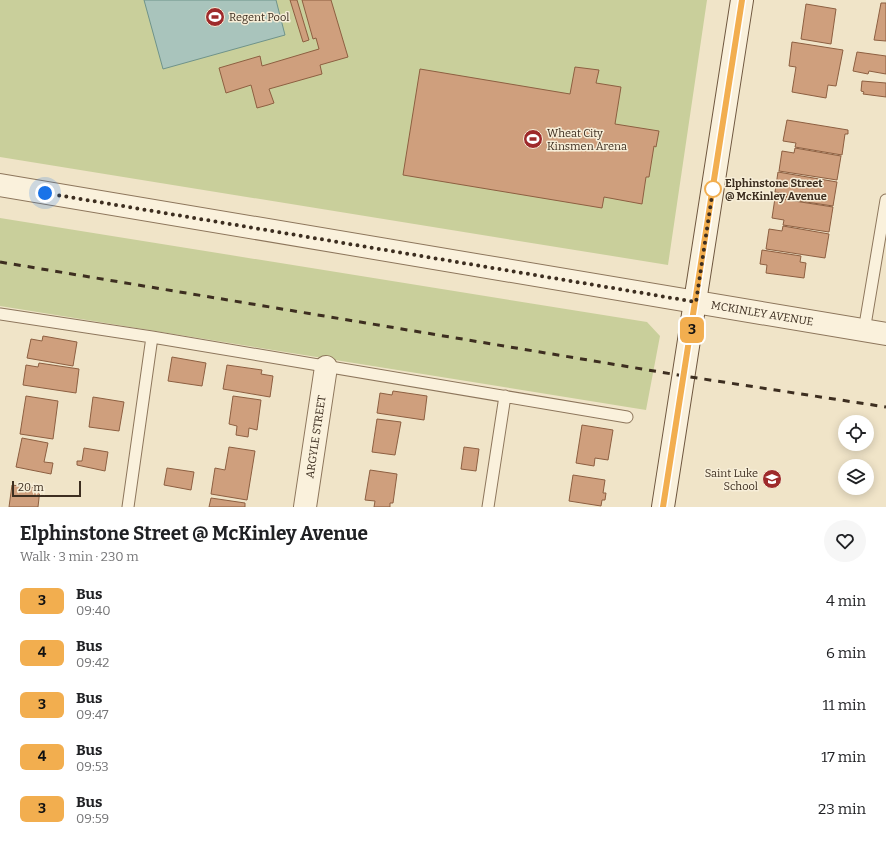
<!DOCTYPE html>
<html lang="en">
<head>
<meta charset="utf-8">
<style>
  body { margin:0; font-family:Bitter,serif; background:#f6f6f6; color:#202124; height:100vh; display:flex; flex-direction:column; font-size:15px; white-space:nowrap }
  * { box-sizing:border-box; margin:0 }
  p { font-size:13px; color:#757577 }
  .icon { flex:none; width:22px; height:22px; fill:none; stroke:currentColor; stroke-width:2; stroke-linecap:round; stroke-linejoin:round }
  .map { position:relative; height:507px; overflow:hidden }
  .sheet { display:flex; flex-direction:column; background:#fff; flex:1 }
  .sheet>* { flex:none }
  .badge { padding:0 8px; border-radius:6px; font-size:14px; line-height:26px }
  .buttons { position:absolute; left:838px; top:415px; display:grid; gap:8px }
  .buttons a { display:grid; place-items:center; width:36px; height:36px; border-radius:50%; background:#fff; box-shadow:0 2px 10px #0003; font-size:20px }
  .scale { position:absolute; left:12px; bottom:10px; width:69px; box-sizing:border-box; padding-left:4px; border:2px solid #3d2e20; border-top:0; font-size:11px; line-height:14px; white-space:nowrap; color:#3d2e20; -webkit-text-stroke:3px #f7eed8; paint-order:stroke }
  .you { position:absolute; width:20px; height:20px; margin:-10px; border:3px solid #fff; border-radius:50%; background:#1a73e8; box-shadow:0 0 0 6px #1a73e833 }
  .map>.badge { position:absolute; translate:-50% -50%; box-shadow:0 0 0 2px #fff }
  .round { display:grid; place-items:center; flex:none; width:42px; height:42px; border-radius:21px; background:#f6f6f6 }
  .headline { display:flex; align-items:center; justify-content:space-between; height:68px; padding:0 20px }
  h1 { font-size:19px; font-weight:700; line-height:30px }
  ul { padding:0; list-style:none }
  li { display:flex; align-items:center; gap:12px; height:52px; padding:0 20px }
  li div { flex:1 }
  li b { display:block; font-size:15px }
  li em { font-style:normal }
  li .badge { min-width:44px; font-weight:700; text-align:center }
  .map>svg:first-child { display:block }
  .green { fill:#c9cf9b }
  .water { fill:#a9c4bc; stroke:#6f938a }
  .building { fill:#cf9f7d; stroke:#8d5f41 }
  .lines { fill:none; stroke-linecap:round; stroke-linejoin:round }
  .lane-casing { stroke:#8d765c; stroke-width:13 }
  .street-casing { stroke:#8d765c; stroke-width:24 }
  .secondary-casing { stroke:#6f573f; stroke-width:24 }
  .lane { stroke:#faf1dc; stroke-width:11 }
  .street { stroke:#faf1dc; stroke-width:22 }
  .secondary { stroke:#faf1dc; stroke-width:22 }
  .rail { stroke:#3d2e20; stroke-width:3; stroke-dasharray:7 7; stroke-linecap:butt }
  .line-casing { stroke:#fff; stroke-width:9 }
  .line { stroke:#f2ae4f; stroke-width:6 }
  .walk { stroke:#3d2e20; stroke-width:4; stroke-dasharray:0 7.2 }
  .stop-dot { fill:#fff; stroke:#f2ae4f; stroke-width:2 }
  .labels { text-anchor:middle; stroke-width:3; stroke-linejoin:round; paint-order:stroke }
  .poi-label { font-size:11px; fill:#3d2e20; stroke:#f7eed8; text-anchor:start }
  .stop-label { font-size:11px; font-weight:bold; fill:#3d2e20; stroke:#f7eed8; text-anchor:start }
  .street-label { font-size:11px; fill:#3d2e20; stroke:#f7eed8 }
</style>
</head>
<body>
<div class="map">
<svg width="886" height="507" viewBox="0 0 886 507">
  <rect width="100%" height="100%" fill="#f0e4c8"/>
  <path class="green" d="M 0,0 L 707,0 L 668,265 L 0,157 Z
    M 0,218 L 647,322 L 660,336 L 646,410 L 0,306 Z"/>
  <path class="water" d="M 144,0 L 276,0 L 285,35 L 163,69 Z"/>
  <path class="building" d="M 290,0 L 297,0 L 309,40 L 303,42 Z
    M 302,0 L 331,0 L 348,57 L 320,65 L 322,74 L 269,89 L 274,103 L 268,105 L 257,108 L 251,85 L 226,93 L 219,68 L 260,56 L 262,66 L 319,49 L 316,38 L 313,39 Z
    M 881,3 L 886,3 L 886,41 L 874,40 Z
    M 806,4 L 836,9 L 831,44 L 801,39 Z
    M 792,42 L 843,50 L 836,86 L 828,85 L 826,98 L 792,92 L 796,67 L 789,66 Z
    M 857,52 L 886,56 L 886,74 L 869,71 L 868,74 L 853,71 Z
    M 575,67 L 599,70 L 596,83 L 621,87 L 615,124 L 659,131 L 656,147 L 654,146 L 649,177 L 646,177 L 642,204 L 604,197 L 602,208 L 403,175 L 420,69 L 570,94 Z
    M 862,81 L 886,83 L 886,97 L 863,94 L 864,92 L 861,91 Z
    M 787,120 L 848,130 L 848,134 L 845,134 L 842,155 L 795,147 L 796,143 L 783,141 Z
    M 795,148 L 841,156 L 837,180 L 779,171 L 782,151 L 794,153 Z
    M 778,172 L 837,182 L 833,206 L 786,199 L 787,194 L 775,192 Z
    M 775,198 L 833,207 L 829,232 L 783,225 L 784,220 L 772,218 Z
    M 783,226 L 829,234 L 825,258 L 766,249 L 769,229 L 782,231 Z
    M 762,250 L 801,256 L 800,262 L 806,263 L 804,278 L 766,273 L 767,265 L 760,264 Z
    M 43,336 L 77,342 L 73,366 L 27,358 L 31,339 L 42,341 Z
    M 172,357 L 206,363 L 202,386 L 168,381 Z
    M 39,363 L 79,369 L 76,393 L 23,385 L 26,365 L 38,367 Z
    M 227,365 L 262,370 L 261,374 L 273,376 L 270,397 L 223,389 Z
    M 393,391 L 427,396 L 424,420 L 377,413 L 380,393 L 392,395 Z
    M 26,396 L 58,401 L 53,439 L 20,434 Z
    M 233,396 L 261,400 L 257,430 L 249,428 L 248,437 L 236,435 L 237,426 L 229,424 Z
    M 93,397 L 124,402 L 119,431 L 89,427 Z
    M 377,419 L 401,422 L 395,455 L 372,452 Z
    M 582,425 L 613,430 L 608,460 L 595,458 L 594,466 L 576,463 Z
    M 22,438 L 48,443 L 44,462 L 53,463 L 51,474 L 16,467 Z
    M 229,447 L 255,451 L 247,500 L 211,494 L 215,468 L 225,470 Z
    M 464,447 L 479,449 L 476,471 L 461,469 Z
    M 84,448 L 108,452 L 105,471 L 77,465 L 77,461 L 82,461 Z
    M 167,468 L 194,472 L 191,490 L 164,485 Z
    M 370,470 L 397,474 L 393,503 L 390,503 L 390,507 L 374,507 L 375,501 L 365,500 Z
    M 573,475 L 605,480 L 603,493 L 606,493 L 605,500 L 602,500 L 601,506 L 569,501 Z
    M 12,485 L 40,489 L 38,507 L 9,507 Z
    M 211,498 L 245,503 L 245,507 L 209,507 Z"/>
  <g class="lines">
    <defs>
      <path id="lane" d="M 0,314 L 152,337 L 627,417
        M 864,331 L 886,200
        M 128,507 L 152,337
        M 488,507 L 505,396"/>
      <g id="street">
        <path id="s1" d="M 0,185 L 886,334"/>
        <path id="s2" d="M 305,507 L 326,367"/>
      </g>
      <path id="secondary" d="M 663,507 L 742,0"/>
    </defs>
    <use href="#lane" class="lane-casing"/>
    <use href="#street" class="street-casing"/>
    <use href="#secondary" class="secondary-casing"/>
    <use href="#lane" class="lane"/>
    <use href="#street" class="street"/>
    <use href="#secondary" class="secondary"/>
    <path class="rail" d="M 0,262 L 684,376 L 886,407"/>
  </g>
  <g class="lines">
    <defs>
      <path id="line" d="M 663,507 L 742,0"/>
    </defs>
    <use href="#line" class="line-casing"/>
    <use href="#line" class="line"/>
    <path class="walk" d="M 45,193 L 696,302 L 713,189"/>
  </g>
  <defs>
    <symbol id="stadium-disc" viewBox="-11 -11 22 22"><circle r="9.5" fill="#9e2a2b" stroke="#f7eed8"/><path d="M0-5a6.5 5 0 1 0 0 10a6.5 5 0 1 0 0-10ZM-3.5-1.8h7v3.6h-7Z" fill="#fff"/></symbol>
    <symbol id="school-disc" viewBox="-11 -11 22 22"><circle r="9.5" fill="#9e2a2b" stroke="#f7eed8"/><path d="M0-5L7-2L0 1L-7-2ZM-4 1L0 2.5L4 1V4Q0 6-4 4Z" fill="#fff"/></symbol>
  </defs>
  <g fill-rule="evenodd">
    <use href="#stadium-disc" x="204" y="6" width="22" height="22"/>
    <use href="#stadium-disc" x="522" y="128" width="22" height="22"/>
    <use href="#school-disc" x="761" y="468" width="22" height="22"/>
  </g>
  <circle class="stop-dot" cx="713" cy="189" r="8"/>
  <g class="labels">
    <g class="poi-label">
      <text x="229" y="21">Regent Pool</text>
      <text x="547" y="137">Wheat City<tspan x="547" dy="13">Kinsmen Arena</tspan></text>
      <text x="758" y="477" text-anchor="end">Saint Luke<tspan x="758" dy="13">School</tspan></text>
    </g>
    <g class="stop-label">
      <text x="725" y="187">Elphinstone Street<tspan x="725" dy="13">@ McKinley Avenue</tspan></text>
    </g>
    <g class="street-label">
      <text dy="4" stroke="none"><textPath href="#s1" startOffset="773">MCKINLEY AVENUE</textPath></text>
      <text dy="4" stroke="none"><textPath href="#s2" startOffset="71">ARGYLE STREET</textPath></text>
    </g>
  </g>
</svg>
<div class="buttons">
<a><svg class="icon" aria-label="locate" viewBox="0 0 24 24"><circle cx="12" cy="12" r="6"/><path d="M12 2v4M12 18v4M2 12h4M18 12h4"/></svg></a>
<a><svg class="icon" aria-label="layers" viewBox="0 0 24 24"><path d="M12 4l9 5-9 5-9-5zM3 14l9 5 9-5"/></svg></a>
</div>
<div class="scale">20 m</div>
<div class="you" style="left:45px;top:193px"></div>
<b class="badge" style="left:692px;top:330px;background:#f2ae4f;color:#111">3</b>
</div>
<section class="sheet">
<div class="headline"><div><h1>Elphinstone Street @ McKinley Avenue</h1><p>Walk · 3 min · 230 m</p></div><a class="round"><svg class="icon" aria-label="heart" viewBox="0 0 24 24"><path d="M12 20l-8-8c-3-5 5-10 8-4 3-6 11-1 8 4z"/></svg></a></div>
<ul>
<li><span class="badge" style="background:#f2ae4f;color:#111">3</span><div><b>Bus</b><p>09:40</p></div><em>4 min</em></li>
<li><span class="badge" style="background:#f2ae4f;color:#111">4</span><div><b>Bus</b><p>09:42</p></div><em>6 min</em></li>
<li><span class="badge" style="background:#f2ae4f;color:#111">3</span><div><b>Bus</b><p>09:47</p></div><em>11 min</em></li>
<li><span class="badge" style="background:#f2ae4f;color:#111">4</span><div><b>Bus</b><p>09:53</p></div><em>17 min</em></li>
<li><span class="badge" style="background:#f2ae4f;color:#111">3</span><div><b>Bus</b><p>09:59</p></div><em>23 min</em></li>
</ul>
</section>
</body>
</html>
